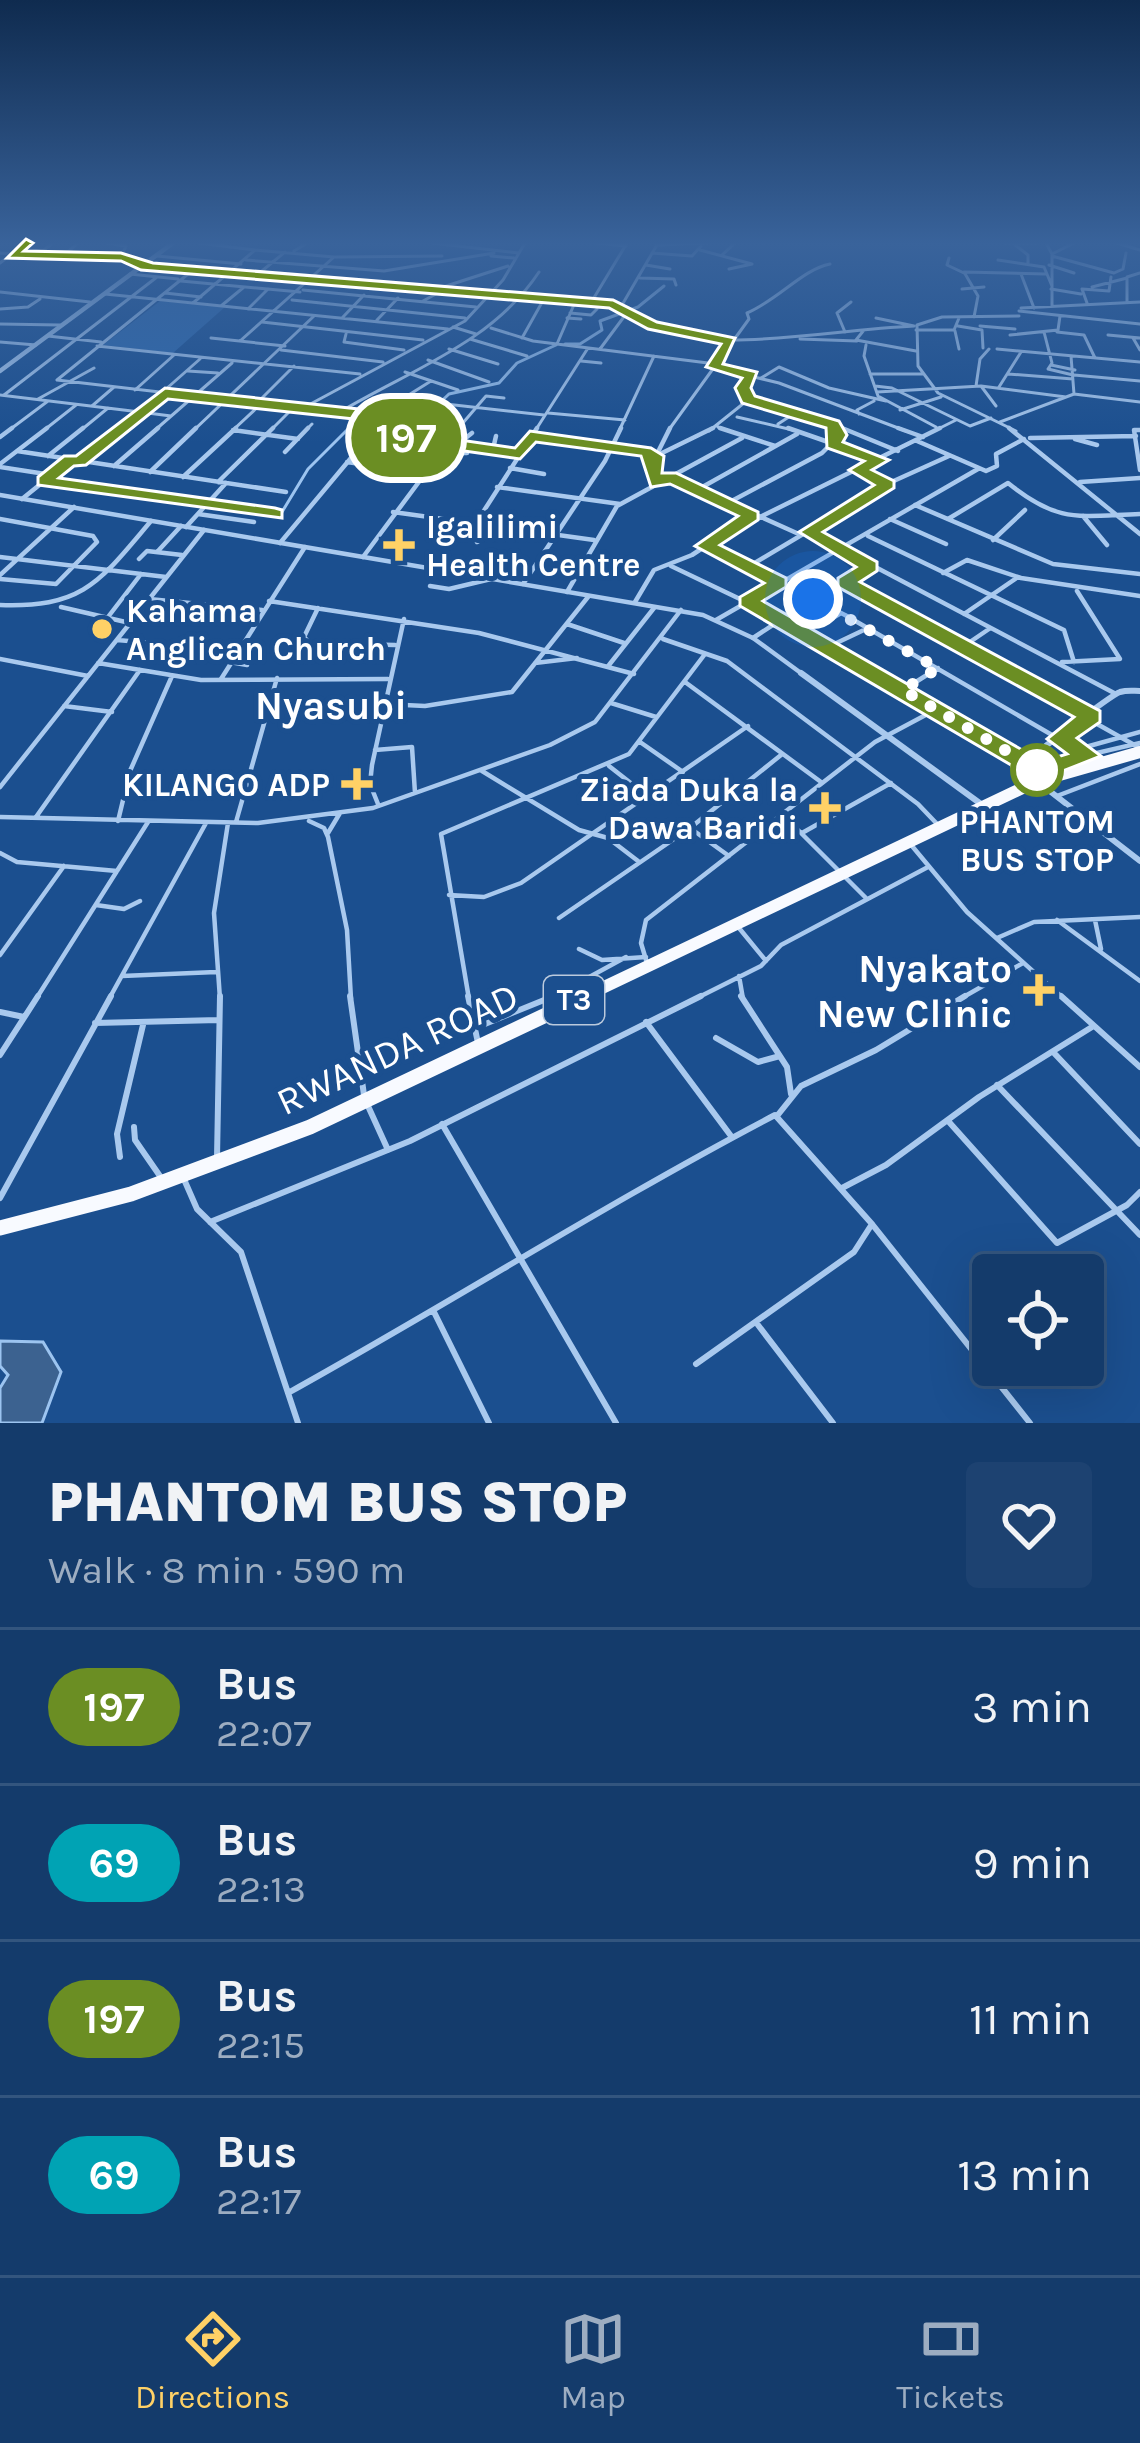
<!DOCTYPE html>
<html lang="en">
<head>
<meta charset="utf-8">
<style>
  body { margin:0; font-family:Karla,sans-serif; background:#1d4271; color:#f1f3f6; height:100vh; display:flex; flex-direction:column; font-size:45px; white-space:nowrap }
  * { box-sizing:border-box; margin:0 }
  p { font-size:39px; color:#9dadc1 }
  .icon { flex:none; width:66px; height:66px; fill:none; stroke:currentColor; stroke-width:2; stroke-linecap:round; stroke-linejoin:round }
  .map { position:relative; height:1423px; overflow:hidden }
  .sheet { display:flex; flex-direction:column; background:#143b6b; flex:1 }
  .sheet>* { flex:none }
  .badge { padding:0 24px; border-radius:39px; font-size:42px; line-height:78px }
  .tools { position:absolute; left:972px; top:1254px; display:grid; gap:24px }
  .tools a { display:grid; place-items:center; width:132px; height:132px; border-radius:12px; background:#143b6b; box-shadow:0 12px 48px #0002,0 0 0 3px #33557e; font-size:60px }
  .you { position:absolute; width:60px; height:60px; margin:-30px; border:9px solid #fff; border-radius:50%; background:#1a73e8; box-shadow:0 0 0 18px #1a73e833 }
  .map>.badge { position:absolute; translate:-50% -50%; box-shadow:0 0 0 6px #fff }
  .round { display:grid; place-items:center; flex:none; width:126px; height:126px; border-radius:12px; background:#1d4271 }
  .overview { display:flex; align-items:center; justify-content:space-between; height:204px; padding:0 48px }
  h1 { font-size:57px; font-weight:800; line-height:90px }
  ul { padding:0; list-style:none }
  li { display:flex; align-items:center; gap:36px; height:156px; padding:0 48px; border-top:3px solid #33557e }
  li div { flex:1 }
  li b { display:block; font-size:45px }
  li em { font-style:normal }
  li .badge { min-width:132px; font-weight:700; text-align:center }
  .tabs { display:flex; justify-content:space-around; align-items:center; height:168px; border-top:3px solid #33557e; background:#143b6b; font-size:33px; color:#9dadc1 }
  .tabs a { display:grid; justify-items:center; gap:6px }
  .tabs .on { color:#ffd166 }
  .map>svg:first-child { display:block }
  .green { fill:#2e69ad }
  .water { fill:#3c6290; stroke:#9cc4f0; stroke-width:3 }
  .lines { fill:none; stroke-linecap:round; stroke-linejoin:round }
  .stream { stroke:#9cc4f0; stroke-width:3 }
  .minor-far2 { stroke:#a9c9ee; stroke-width:3 }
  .minor-far1 { stroke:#a9c9ee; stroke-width:4.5 }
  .minor { stroke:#a9c9ee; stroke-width:6 }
  .tertiary-far1 { stroke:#a9c9ee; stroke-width:4.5 }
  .tertiary { stroke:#a9c9ee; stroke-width:6 }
  .trunk-far1 { stroke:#f8faff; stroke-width:12 }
  .trunk { stroke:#f8faff; stroke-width:15 }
  .line { fill:#6b8e23; stroke:#fff; stroke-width:3 }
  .walk { stroke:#fff; stroke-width:12; stroke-dasharray:0 21.6 }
  .poi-dot { fill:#ffd166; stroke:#1b4f8f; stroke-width:4.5 }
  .stop-dot { fill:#fff; stroke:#6b8e23; stroke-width:6 }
  .labels { text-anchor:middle; stroke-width:10; stroke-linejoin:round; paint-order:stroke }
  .shield { fill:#1b4f8f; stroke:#bbcadd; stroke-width:3 }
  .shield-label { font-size:30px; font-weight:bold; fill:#fff }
  .poi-label { font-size:33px; font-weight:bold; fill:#fff; stroke:#1b4f8f; text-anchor:start }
  .stop-label { font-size:33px; font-weight:bold; fill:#fff; stroke:#1b4f8f }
  .quarter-label { font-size:39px; font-weight:bold; fill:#fff; stroke:#1b4f8f }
  .near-poi-label { font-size:39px; font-weight:bold; fill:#fff; stroke:#1b4f8f; text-anchor:end }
  .near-street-label { font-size:39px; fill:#fff; stroke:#1b4f8f }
</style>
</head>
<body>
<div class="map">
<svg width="1140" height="1423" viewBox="0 0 1140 1423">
  <rect width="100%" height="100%" fill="#1b4f8f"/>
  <path class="green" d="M 160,301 L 225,307 L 173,353 L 103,345 Z"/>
  <path class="water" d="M 0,1341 L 43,1342 L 61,1372 L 42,1423 L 0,1423 L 0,1388 L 8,1375 L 0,1366 Z"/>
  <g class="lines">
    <path class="stream" d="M 565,344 L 580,344 L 602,330 L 600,321 L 638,307 L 664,286
      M 282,512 L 308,469 L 356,421 L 429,413 L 449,394 L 499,383 L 517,363 L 556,345"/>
    <path class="minor-far2" d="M 106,243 L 126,246 L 121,257
      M 432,243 L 519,253
      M 597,243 L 626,246
      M 1005,243 L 1038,243
      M 1046,243 L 1052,254 L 1052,306
      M 1117,243 L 1140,250
      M 1014,244 L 1028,255 L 1028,264
      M 658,245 L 707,243
      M 700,250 L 752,264 L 729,269
      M 294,251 L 307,243
      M 0,253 L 148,261
      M 652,253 L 692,256 L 701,246
      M 1052,254 L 1074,243
      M 722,255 L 735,243
      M 36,256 L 53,243
      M 157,256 L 241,264
      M 491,256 L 514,258
      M 1052,256 L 1114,273 L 1123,269 L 1126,253
      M 62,257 L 78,243
      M 334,257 L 442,256
      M 949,258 L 947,265 L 964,273
      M 246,260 L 384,271 L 494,253
      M 998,260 L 1044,267 L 1052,286
      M 0,263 L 26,243
      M 646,265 L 670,269
      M 1049,265 L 1074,273
      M 141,266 L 309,281
      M 193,270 L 57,380 L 374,417 L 374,431
      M 130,274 L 178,279
      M 1021,274 L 1034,308
      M 257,275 L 285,252
      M 319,278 L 445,289
      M 640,278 L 674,279 L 676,285
      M 181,281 L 300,292
      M 1092,287 L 1127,278
      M 440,288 L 508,266
      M 962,289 L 984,287
      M 1051,289 L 1081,294
      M 303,290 L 476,307
      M 0,292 L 90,302
      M 165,293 L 201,297
      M 105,294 L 448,329
      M 292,300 L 465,318
      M 423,301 L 445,289 L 622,305 L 658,243
      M 592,301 L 627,243
      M 1127,301 L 1127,277 L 1140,273
      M 193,303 L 255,250 L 199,243
      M 1087,303 L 1082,289 L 1109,291 L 1111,277
      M 221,306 L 244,287
      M 618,306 L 653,326 L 729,342
      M 1021,308 L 1140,302
      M 0,309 L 28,307 L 40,299
      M 248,309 L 268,289
      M 1019,311 L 1140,324
      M 570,313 L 591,315 L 597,309
      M 343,317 L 364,295
      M 974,317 L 978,296 L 964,272 L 1046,274
      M 567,318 L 581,319
      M 876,318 L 914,326
      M 377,320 L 398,298
      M 262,322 L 423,340
      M 0,324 L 60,325
      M 958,326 L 982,330 L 983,348
      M 980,326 L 1015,329
      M 453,327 L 476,334
      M 491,328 L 533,341 L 716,364
      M 864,330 L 856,340 L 916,351
      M 916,330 L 954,330 L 959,318
      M 955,331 L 959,349
      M 845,332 L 837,313 L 851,302
      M 1044,332 L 1052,363 L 1048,369 L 1073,375
      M 1057,332 L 1084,335 L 1095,358
      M 346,334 L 344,342 L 404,350
      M 1010,335 L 1058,330 L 1060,316
      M 1108,335 L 1140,338
      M 48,336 L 101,342
      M 211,338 L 285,346
      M 522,338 L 545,297
      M 1133,338 L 1140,350
      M 470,339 L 527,356
      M 800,339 L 857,341
      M 731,340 C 793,340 851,329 914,326
      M 240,341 L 334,257 L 255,250
      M 0,342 L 36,345
      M 557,344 L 576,300
      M 866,345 L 864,356 L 878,396 L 936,427
      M 97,346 L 360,374
      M 449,349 L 498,364
      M 600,349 L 626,314
      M 997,349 L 1140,362
      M 281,350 L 383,362
      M 428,360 L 489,382
      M 581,361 L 601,363
      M 1051,365 L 1075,370
      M 713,367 L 779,383 L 906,431
      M 188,371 L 218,373
      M 405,372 L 458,390
      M 870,374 L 923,374
      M 1008,374 L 1073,379
      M 1074,375 L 1140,381
      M 761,378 L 779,367 L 829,388 L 886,401
      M 875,386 L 892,388 L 970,426 L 991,418
      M 976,386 L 980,359 L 989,349
      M 981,386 L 996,406
      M 999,387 L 1021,352
      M 135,390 L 174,355
      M 877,392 L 981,386 L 1066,397
      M 1074,394 L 1140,402
      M 0,395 L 140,412 L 200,359
      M 4,395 L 157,277
      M 753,397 L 843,431
      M 38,399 L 94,368
      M 419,401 L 544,415
      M 257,403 L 294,366
      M 92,406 L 114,387
      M 303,408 L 465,321 L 503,280 L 525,243
      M 900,410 L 941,397
      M 340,412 C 410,370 492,343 539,272
      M 548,413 L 625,420
      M 859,414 L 857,410 L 874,401
      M 375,416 L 431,381
      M 737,417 L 797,431
      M 1000,422 L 1074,394 L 1071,356
      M 778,424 L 798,411
      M 718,427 L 729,431
      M 842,428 L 849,431
      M 233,430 L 239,431
      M 8,431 L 48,401
      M 43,431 L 76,405
      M 80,431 L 108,408
      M 117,431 L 140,412 L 171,416
      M 154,431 L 232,363
      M 193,431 L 314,316
      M 232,431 L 261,404
      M 270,431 L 294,407
      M 305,431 L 312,424
      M 414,431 L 417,427
      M 456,431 L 486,396 L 504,398
      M 535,431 L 588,348
      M 619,431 L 654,356
      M 668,431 L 749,319 L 747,313 C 778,300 803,269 830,264
      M 709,431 L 749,399 L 743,388 L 752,375
      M 934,431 L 956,420
      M 1016,431 L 938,393 L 918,366 L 917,325 L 942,317 L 1019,316
      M 1134,431 L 1140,430"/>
    <path class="minor-far1" d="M 720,428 L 775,446
      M 788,428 L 880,460
      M 842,428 L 898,451
      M 898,428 L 923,437
      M 1009,428 L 1140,534
      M 233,430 L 298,439
      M 1140,430 L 1134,430 L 1140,470
      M 373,433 L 520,454
      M 531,436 L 613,445
      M 0,437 L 12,428
      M 407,438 L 416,428
      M 1030,438 L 1136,436
      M 1075,439 L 1097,445
      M 917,441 L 986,471 L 997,466 L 996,454 L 1024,439
      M 458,444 L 472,433
      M 612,447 L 660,454 L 713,428
      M 493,449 L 496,436
      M 17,451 L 286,492
      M 285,452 L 308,428
      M 437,453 L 467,453
      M 48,456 L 83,428
      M 431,460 L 451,461
      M 80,461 L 121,428
      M 404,461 L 426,467
      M 347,462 L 422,473
      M 0,464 L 47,428
      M 114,466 L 158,428
      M 0,467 L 52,475
      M 510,468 L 544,474
      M 858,470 L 885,483
      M 150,472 L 196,428
      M 670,476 L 801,535
      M 183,477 L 236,428
      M 44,481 L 275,514
      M 218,482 L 273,428
      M 1080,482 L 1140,478
      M 657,484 L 650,468 L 670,428
      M 497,487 L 620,504
      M 697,490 L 797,434
      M 22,499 L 69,461
      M 726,504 L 822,453 L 844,431 L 835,428
      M 915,505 L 1053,564 L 1140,574
      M 393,512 L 594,540
      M 198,514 L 254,522
      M 1083,516 L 1107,545
      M 758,518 L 940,428
      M 0,519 L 93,536 L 97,542 L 56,584 L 0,579
      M 890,519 L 946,544
      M 948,519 L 1008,483 C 1059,524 1078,516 1140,514
      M 476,523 L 537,428
      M 186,527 L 226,483
      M 809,532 L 1116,694
      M 868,536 L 1064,630 L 1074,662
      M 993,540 L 1025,510
      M 477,542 L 501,527
      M 280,543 L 376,428
      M 705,546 L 845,615 L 1097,761
      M 158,551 L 181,526
      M 0,557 L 166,577
      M 363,557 L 459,428
      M 139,559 L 147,551 L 182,555
      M 671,566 L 792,624 L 1022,760
      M 748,567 L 887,484 L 949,456
      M 943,573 L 967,560 L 1021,578 L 1140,596
      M 0,575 L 74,507
      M 845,582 L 1138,747
      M 523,584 L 605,461 L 621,428
      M 430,586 L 449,589 L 491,579
      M 567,592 L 617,506 L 742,438
      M 149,599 L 262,610
      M 819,599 L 869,567
      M 269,601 L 479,633 L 634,674
      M 635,602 L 654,570 L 692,555 L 751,516
      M 0,605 C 84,608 100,581 151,521
      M 61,607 L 130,623
      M 318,608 L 304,637 L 310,643 L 395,645
      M 964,614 L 1018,577
      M 108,617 L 141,574
      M 716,620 L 978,469
      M 826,622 L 841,613
      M 567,624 L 624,643
      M 753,638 L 782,619
      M 663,639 L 727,661 L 918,804 L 939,826
      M 117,640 L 257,652
      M 964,646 L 989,629
      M 828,647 L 866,629
      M 296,656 L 304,637
      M 0,659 L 88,676
      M 230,662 L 247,665
      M 1062,662 L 1120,659 L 1077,591
      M 98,663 L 201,680 L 388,679
      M 535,663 L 577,658
      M 609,665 L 654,608
      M 221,679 L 305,547
      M 685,682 L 821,782
      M 903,690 L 938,668
      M 611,703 L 656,717
      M 384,704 L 425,706 L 512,692 L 588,597
      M 64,706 L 112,712
      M 640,742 L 683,772
      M 1082,748 L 1140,732
      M 375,750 L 412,747 L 415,793
      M 609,766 L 646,795
      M 482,771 L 579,830 L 608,838 L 638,861
      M 1026,776 L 1054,763 L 1140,743
      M 0,787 L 204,530
      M 1057,796 L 1140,764
      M 378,804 L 370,784 L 372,765 L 404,619
      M 783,815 L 866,898
      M 0,817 L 258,823 L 373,808 L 550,745 L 595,722 L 681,610
      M 36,817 L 140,670
      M 118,821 L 130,771 L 172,676
      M 309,821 L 324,828 L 328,837 L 347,930 L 351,999
      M 236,822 L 277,678
      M 690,828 L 729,856
      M 328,833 L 340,813
      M 802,833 L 891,783
      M 912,846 L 967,912 L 1064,999
      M 0,853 L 17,862 L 117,871
      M 449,895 L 484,897 L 521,883 L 748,726
      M 96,905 L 124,909 L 140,901
      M 559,918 L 690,828 L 781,755
      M 1057,920 L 1140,981
      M 1095,920 L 1101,949
      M 739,928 L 766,961
      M 997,938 L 1034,922 L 1140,917
      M 579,949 L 602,960 L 646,957
      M 0,955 L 64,866
      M 647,963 L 641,943 L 646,920 L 875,742 L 935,710
      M 122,976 L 216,972
      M 739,976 L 743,999
      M 36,999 L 148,822
      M 109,999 L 206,823
      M 220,999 L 214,913 L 228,823
      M 469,999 L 441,834 L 629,754 L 705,654
      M 549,999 L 626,957
      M 695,999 L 761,966 L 781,945 L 928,867
      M 960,999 L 1023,963"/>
    <path class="minor" d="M 350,996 L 364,1095
      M 468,996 L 478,1043
      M 741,996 L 787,1067 L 791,1094
      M 1061,996 L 1140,1067
      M 0,1012 L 24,1017
      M 646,1022 L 731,1136
      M 95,1023 L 219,1020
      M 475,1028 L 554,996
      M 716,1038 L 758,1062 L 780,1056
      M 1054,1053 L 1140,1144
      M 0,1055 L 38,996
      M 997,1085 L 1140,1235
      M 368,1106 L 388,1150
      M 777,1116 L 801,1086 L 876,1050 L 965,996
      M 949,1122 L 1057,1243 L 1127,1205 L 1140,1192
      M 442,1124 L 616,1423
      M 134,1127 L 135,1140 L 162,1179
      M 120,1157 L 117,1134 L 143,1025
      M 217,1158 L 220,996
      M 183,1177 L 197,1209 L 241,1252 L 298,1423
      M 842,1188 L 886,1165 L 979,1097 L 1092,1027
      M 0,1198 L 111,996
      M 210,1222 L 410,1141 L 701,996
      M 434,1312 L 489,1423
      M 758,1325 L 833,1423
      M 696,1364 L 854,1252 L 872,1224
      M 288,1393 C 452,1302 609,1202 775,1115 L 872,1224 L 1030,1423"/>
    <path class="tertiary-far1" d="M 0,371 L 173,243
      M 0,495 L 703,615 L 753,638 L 805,676"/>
    <path class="tertiary" d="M 801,673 L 981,804
      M 1140,691 C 1133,691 1127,690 1120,692 C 1111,695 1026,760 1020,768 L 1140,861"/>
    <path class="trunk-far1" d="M 579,999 L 1035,782 L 1140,752"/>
    <path class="trunk" d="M 0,1228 L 131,1194 L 310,1127 L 586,996"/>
  </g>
  <linearGradient id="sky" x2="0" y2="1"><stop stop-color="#0f2b4f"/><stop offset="0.55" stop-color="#39639b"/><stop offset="1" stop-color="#39639b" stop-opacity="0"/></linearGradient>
  <rect width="1140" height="443" fill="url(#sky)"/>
  <path class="line" d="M 26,239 L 33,243 L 24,251 L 121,253 L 153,263 L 613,300 L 657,322 L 735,338 L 723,364 L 757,372 L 751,388 L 755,396 L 839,421 L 847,435 L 843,442 L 889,460 L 872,470 L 894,481 L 894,488 L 823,532 L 877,562 L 877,571 L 860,582 L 1100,711 L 1100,722 L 1077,738 L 1101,756 L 1035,782 L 1018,782 L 1011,765 L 740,606 L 740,597 L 764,583 L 695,546 L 738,516 L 670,484 L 651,487 L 641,456 L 536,442 L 520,459 L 373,438 L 364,433 L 369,425 L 363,420 L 168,399 L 86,465 L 74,466 L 59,478 L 275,508 L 282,510 L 282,518 L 38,485 L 38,477 L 64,456 L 76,456 L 165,388 L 368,410 L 384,420 L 384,429 L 515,448 L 530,431 L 651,448 L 664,456 L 662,473 L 676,473 L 758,512 L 758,520 L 720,545 L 786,578 L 786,587 L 763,601 L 1031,755 L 1035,764 L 1067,754 L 1047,739 L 1074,717 L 838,587 L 838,578 L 856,567 L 799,532 L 874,485 L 849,470 L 864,461 L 827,448 L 826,428 L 742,403 L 735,388 L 742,378 L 706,367 L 721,344 L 648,329 L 609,308 L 141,270 L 121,261 L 7,258 Z"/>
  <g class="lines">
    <path class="walk" d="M 813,599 L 938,668 L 903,690 L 1022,760 L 1027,776 L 1037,770"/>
  </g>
  <g class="poi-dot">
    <path d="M393 527h12v12h12v12h-12v12h-12v-12h-12v-12h12z"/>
    <circle cx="102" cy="629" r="12"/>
    <path d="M351 766h12v12h12v12h-12v12h-12v-12h-12v-12h12z"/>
    <path d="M819 790h12v12h12v12h-12v12h-12v-12h-12v-12h12z"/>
    <path d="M1033 972h12v12h12v12h-12v12h-12v-12h-12v-12h12z"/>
  </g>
  <circle class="stop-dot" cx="1037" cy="770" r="24"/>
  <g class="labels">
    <rect class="shield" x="544" y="976" width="60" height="48" rx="9"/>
    <g class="shield-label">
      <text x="574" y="1010">T3</text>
    </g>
    <g class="poi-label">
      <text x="426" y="538">Igalilimi<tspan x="426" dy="38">Health Centre</tspan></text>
      <text x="126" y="622">Kahama<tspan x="126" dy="38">Anglican Church</tspan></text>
      <text x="330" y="796" text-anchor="end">KILANGO ADP</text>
      <text x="798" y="801" text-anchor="end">Ziada Duka la<tspan x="798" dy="38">Dawa Baridi</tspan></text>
    </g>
    <g class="stop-label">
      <text x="1037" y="833">PHANTOM<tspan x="1037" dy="38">BUS STOP</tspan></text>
    </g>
    <g class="quarter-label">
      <text x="331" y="719">Nyasubi</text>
    </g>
    <g class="near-poi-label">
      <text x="1012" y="982">Nyakato<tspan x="1012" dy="45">New Clinic</tspan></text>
    </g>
    <g class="near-street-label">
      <text transform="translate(397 1048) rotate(-25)" y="14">RWANDA ROAD</text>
    </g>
  </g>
</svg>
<div class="tools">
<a><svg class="icon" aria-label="locate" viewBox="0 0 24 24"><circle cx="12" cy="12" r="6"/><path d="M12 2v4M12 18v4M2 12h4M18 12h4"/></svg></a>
</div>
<div class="you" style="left:813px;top:599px"></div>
<b class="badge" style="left:406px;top:438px;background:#6b8e23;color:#fff">197</b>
</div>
<section class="sheet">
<div class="overview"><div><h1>PHANTOM BUS STOP</h1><p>Walk · 8 min · 590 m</p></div><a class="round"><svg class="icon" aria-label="heart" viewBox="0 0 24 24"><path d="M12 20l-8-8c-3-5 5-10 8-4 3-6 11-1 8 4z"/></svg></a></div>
<ul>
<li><span class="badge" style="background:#6b8e23;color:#fff">197</span><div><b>Bus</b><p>22:07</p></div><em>3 min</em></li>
<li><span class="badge" style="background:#00a3b4;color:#fff">69</span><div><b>Bus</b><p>22:13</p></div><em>9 min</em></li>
<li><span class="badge" style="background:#6b8e23;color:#fff">197</span><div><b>Bus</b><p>22:15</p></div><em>11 min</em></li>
<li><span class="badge" style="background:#00a3b4;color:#fff">69</span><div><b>Bus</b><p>22:17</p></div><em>13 min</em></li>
</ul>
</section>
<nav class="tabs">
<a class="on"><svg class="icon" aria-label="directions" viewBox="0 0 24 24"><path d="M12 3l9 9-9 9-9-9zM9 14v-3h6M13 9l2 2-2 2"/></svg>Directions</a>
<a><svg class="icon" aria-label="map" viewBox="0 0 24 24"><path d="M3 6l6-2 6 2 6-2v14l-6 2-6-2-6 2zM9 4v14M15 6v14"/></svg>Map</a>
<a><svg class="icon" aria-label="tickets" viewBox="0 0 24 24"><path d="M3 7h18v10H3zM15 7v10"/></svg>Tickets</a>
</nav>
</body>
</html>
